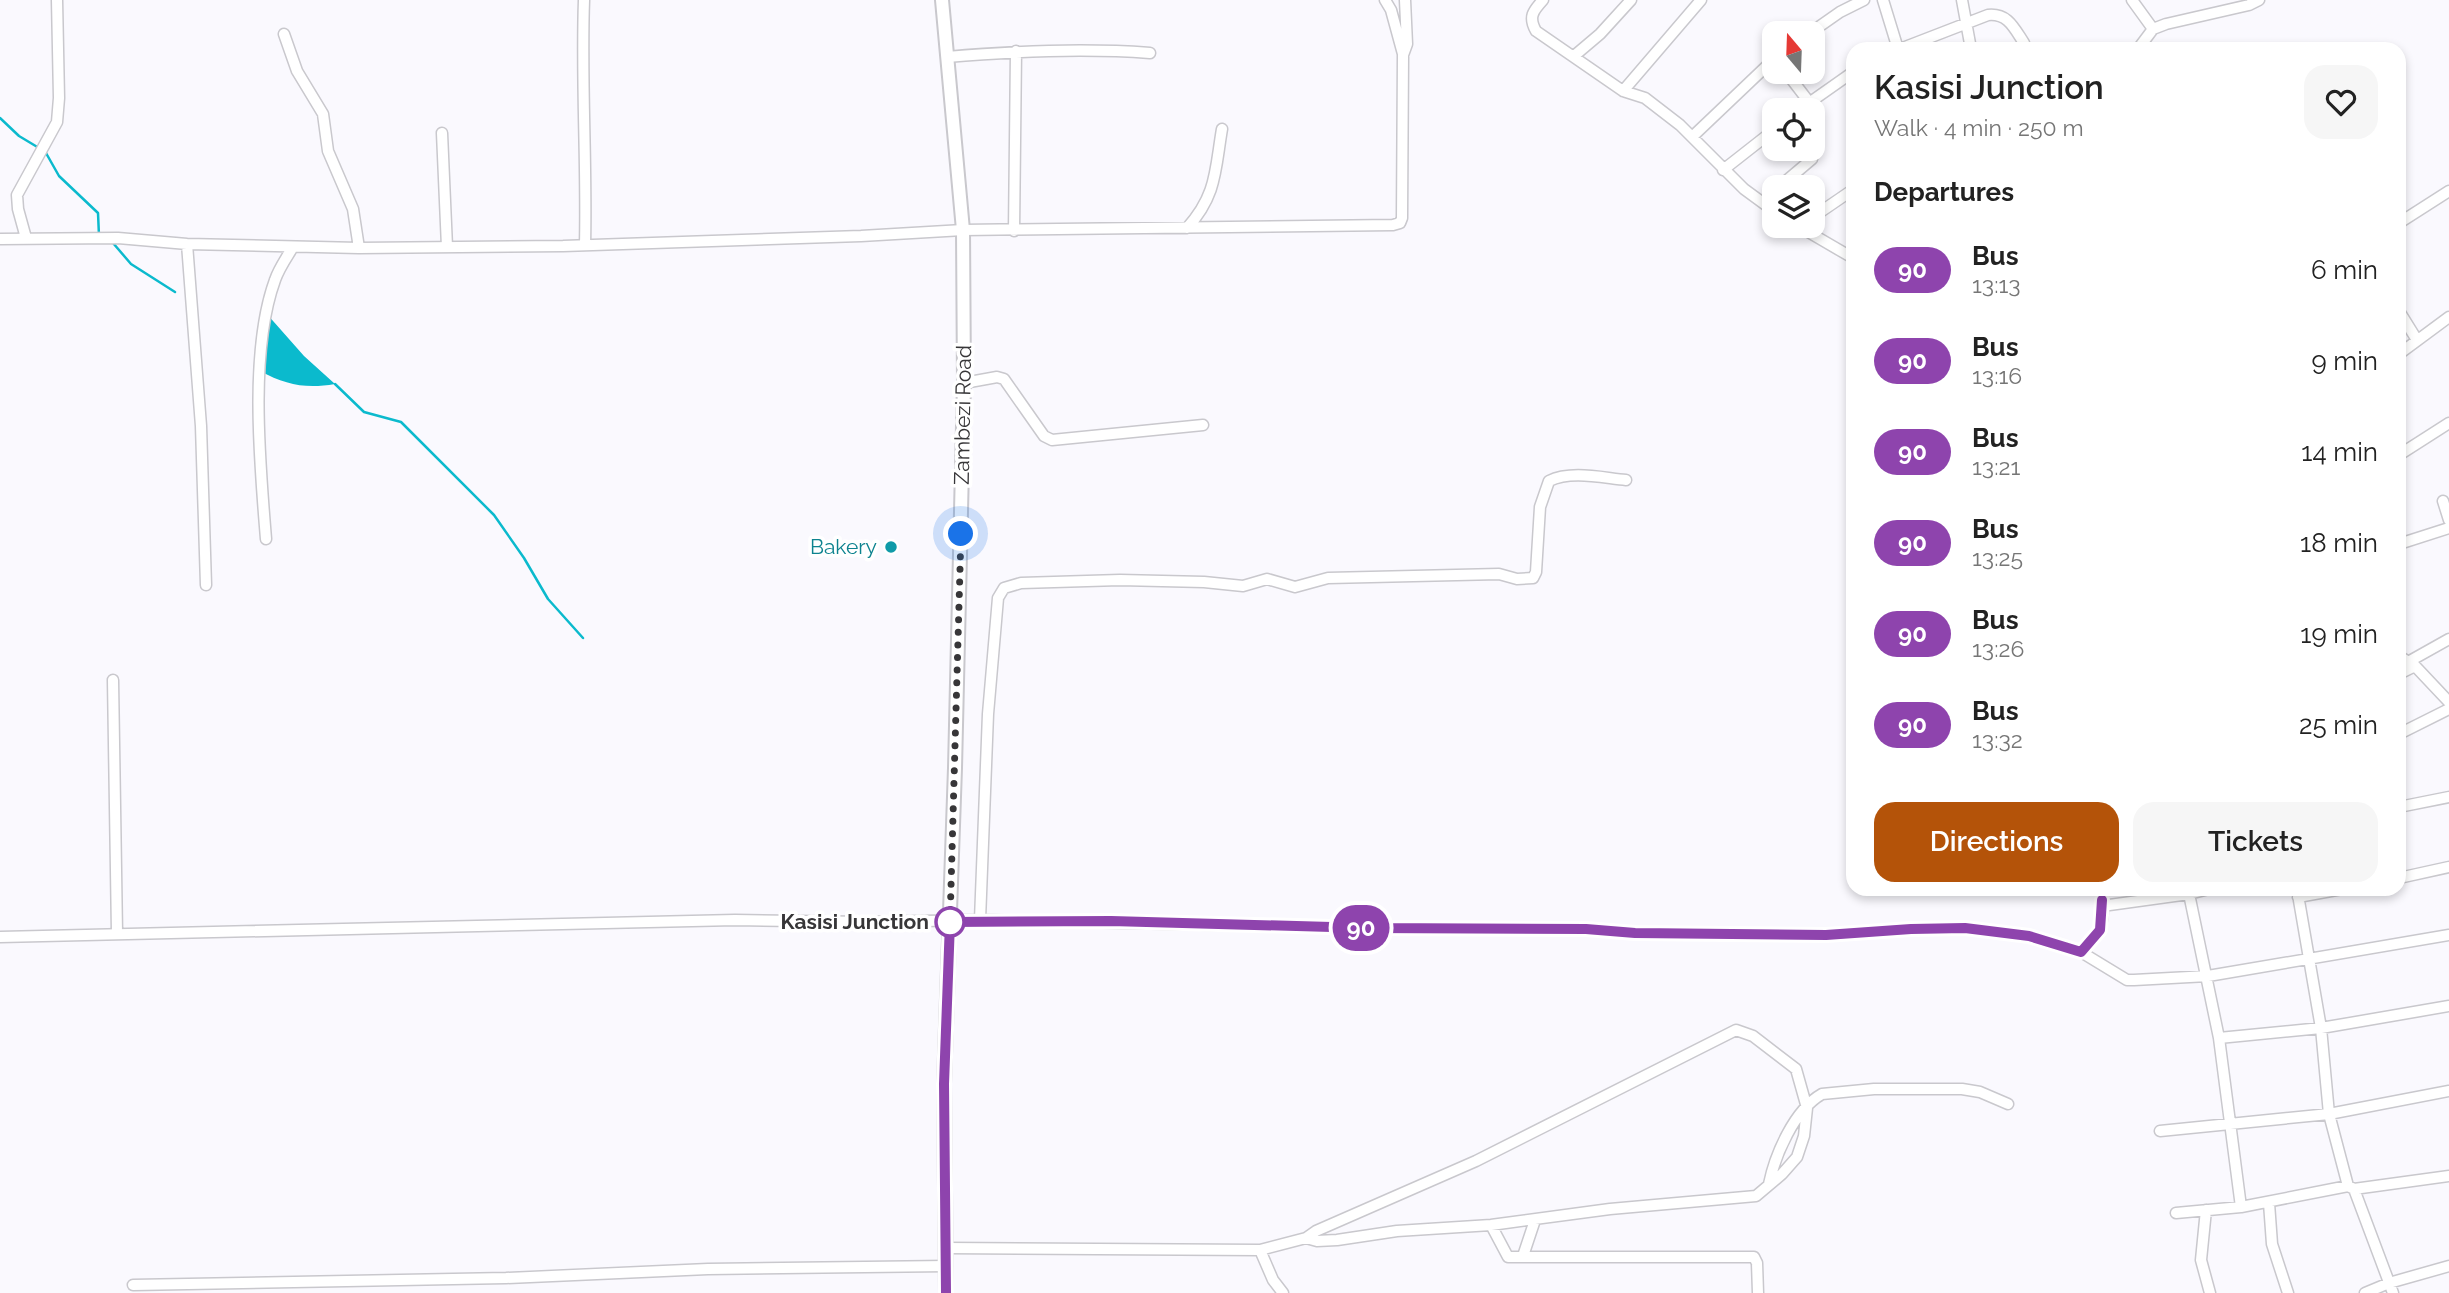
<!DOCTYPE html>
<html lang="en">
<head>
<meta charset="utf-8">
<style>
  body { margin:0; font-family:Raleway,sans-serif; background:#f6f6f6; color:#222; height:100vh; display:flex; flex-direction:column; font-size:26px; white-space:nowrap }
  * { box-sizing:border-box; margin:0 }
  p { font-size:23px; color:#767676 }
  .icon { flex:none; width:38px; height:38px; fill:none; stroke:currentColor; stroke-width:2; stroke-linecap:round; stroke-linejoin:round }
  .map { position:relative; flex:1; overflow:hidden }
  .drawer { position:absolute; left:1846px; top:42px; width:560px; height:854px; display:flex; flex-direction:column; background:#fff; border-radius:21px; box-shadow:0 4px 10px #0003 }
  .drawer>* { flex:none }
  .badge { padding:0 14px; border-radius:23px; font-size:24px; line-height:46px }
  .needle { width:46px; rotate:341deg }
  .controls { position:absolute; left:1762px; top:21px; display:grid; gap:14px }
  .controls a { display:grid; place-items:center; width:63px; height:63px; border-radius:14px; background:#fff; box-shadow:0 4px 10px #0003; font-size:35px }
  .you { position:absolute; width:35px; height:35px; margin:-18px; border:5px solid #fff; border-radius:50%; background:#1a73e8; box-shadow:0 0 0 10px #1a73e833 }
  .map>.badge { position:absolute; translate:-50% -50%; box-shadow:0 0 0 4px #fff }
  h2 { padding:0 28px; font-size:26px; line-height:63px }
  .round { display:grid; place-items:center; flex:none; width:74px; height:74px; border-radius:21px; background:#f6f6f6 }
  .head { display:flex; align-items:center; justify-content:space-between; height:119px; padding:0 28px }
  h1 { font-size:33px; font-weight:600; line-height:52px }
  .primary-button { display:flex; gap:14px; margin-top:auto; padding:14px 28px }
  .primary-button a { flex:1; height:80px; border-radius:21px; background:#b45309; color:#fff; font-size:28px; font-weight:600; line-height:80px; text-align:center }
  .primary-button a+a { background:#f6f6f6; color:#222 }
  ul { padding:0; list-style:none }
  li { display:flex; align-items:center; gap:21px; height:91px; padding:0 28px }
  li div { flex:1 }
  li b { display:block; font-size:26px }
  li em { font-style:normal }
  li .badge { min-width:77px; font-weight:700; text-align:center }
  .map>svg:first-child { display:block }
  .water { fill:#0bbacd }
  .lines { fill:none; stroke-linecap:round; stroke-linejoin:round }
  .stream { stroke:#0bbacd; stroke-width:2.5 }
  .minor-casing { stroke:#c9c8cd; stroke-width:13 }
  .major-casing { stroke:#c9c8cd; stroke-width:16 }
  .minor { stroke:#fff; stroke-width:10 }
  .major { stroke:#fff; stroke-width:12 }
  .line-casing { stroke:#fff; stroke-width:16 }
  .line { stroke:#8e44ad; stroke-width:10 }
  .walk { stroke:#373638; stroke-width:7; stroke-dasharray:0 12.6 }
  .culture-dot { fill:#0f9aa8; stroke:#fff; stroke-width:2.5 }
  .stop-dot { fill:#fff; stroke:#8e44ad; stroke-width:3.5 }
  .labels { text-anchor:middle; stroke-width:7; stroke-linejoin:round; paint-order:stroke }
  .street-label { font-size:21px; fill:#373638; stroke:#fff }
  .culture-label { font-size:21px; fill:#0d838f; stroke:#fff; text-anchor:end }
  .stop-label { font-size:21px; font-weight:bold; fill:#373638; stroke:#fff; text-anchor:end }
</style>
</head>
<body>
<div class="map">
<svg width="2449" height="1293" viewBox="0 0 2449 1293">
  <rect width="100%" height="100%" fill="#faf9fe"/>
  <path class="water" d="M 266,313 L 304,356 L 335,384 C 306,389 286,385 260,371 Z"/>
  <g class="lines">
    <path class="stream" d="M 0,118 L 19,136 L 39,148
      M 46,153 L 59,176 L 98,213 L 99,236
      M 113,243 L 131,264 L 175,292
      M 335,384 L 364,412 L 401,422 L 494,515 L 524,558 L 548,599 L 583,638"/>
    <defs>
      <path id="minor" d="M 584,0 C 581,82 587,163 585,245
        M 1385,0 L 1391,10 L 1403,54
        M 1543,0 C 1533,11 1528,17 1536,31 L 1623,91 L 1645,98 L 1680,125 L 1744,189 L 1774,211
        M 1883,0 L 1898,49
        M 1962,0 L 1971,49
        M 2132,0 L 2153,29
        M 1810,33 L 1840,12 L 1864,0
        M 284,34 L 297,71 L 323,114 L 328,151 L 353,209 L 359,248
        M 1900,49 L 1988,15 C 2008,13 2014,28 2024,43
        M 2138,49 L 2153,29 L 2166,24 L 2249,5 L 2259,0
        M 1574,56 L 1600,34 L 1631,0
        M 947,57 C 1015,51 1082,48 1150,53
        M 1786,72 L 1809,102
        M 1623,91 L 1701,0
        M 1799,110 L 1853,72
        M 442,133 L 447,247
        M 1692,137 L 1774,59
        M 1723,170 L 1774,130
        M 1779,187 L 1812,159
        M 1813,217 L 1851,191
        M 2399,223 L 2449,191
        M 1798,226 L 1853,258
        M 1187,228 C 1217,195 1215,170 1222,129
        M 1014,231 L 1016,51
        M 26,238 L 18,209 L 17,195 L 57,122 L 59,98 L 57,0
        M 0,239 L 118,238 L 187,244 L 359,248 L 563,246 L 861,236 L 963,230 L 1393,225 L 1400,223 L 1402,218 L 1403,55 L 1407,44 L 1405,0
        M 187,244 L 201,426 L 206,585
        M 2399,311 L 2417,340
        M 2399,354 L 2449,317
        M 964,383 L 997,377 L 1004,379 L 1044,436 L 1052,440 L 1203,425
        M 2399,455 L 2449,423
        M 2443,501 L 2449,520
        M 266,539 C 260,464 249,351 275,280 C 279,268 287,257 293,247
        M 2399,544 L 2449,528
        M 2399,656 L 2415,666 L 2449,702
        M 2408,662 L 2449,639
        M 2399,674 L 2415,666
        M 113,680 L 117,933
        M 2399,734 L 2449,709
        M 2399,807 L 2449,797
        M 2399,878 L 2449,867
        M 2188,889 L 2219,1038 L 2241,1207 L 2348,1186 L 2354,1189 L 2449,1176
        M 2297,889 L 2321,1028 L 2329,1114 L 2348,1186
        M 2298,897 L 2342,889
        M 2102,906 L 2189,894 L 2209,889
        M 980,920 L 988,714 L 998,598 L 1004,588 L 1021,583 L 1120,580 L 1204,582 L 1243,586 L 1267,579 L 1295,587 L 1328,578 L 1499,574 L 1517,579 L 1533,578 L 1536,572 L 1540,507 L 1549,481 C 1571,470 1603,478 1626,480
        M 0,937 L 735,920 L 865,922 L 980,920 L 1367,928 L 1586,929 L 1635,933 L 1826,935 L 1928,928 L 1965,928 L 2030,936 L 2081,952 C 2104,929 2105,922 2101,889
        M 2081,952 L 2127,980 L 2134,980 L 2208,976 L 2449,935
        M 2219,1038 L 2321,1028 L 2449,1006
        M 2160,1131 L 2329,1114 L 2449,1091
        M 1769,1184 C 1775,1155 1794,1110 1822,1094 L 1874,1089 L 1962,1089 L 1980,1092 L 2008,1104
        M 2354,1189 L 2393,1293
        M 2269,1203 L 2272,1244 L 2288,1293
        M 2206,1210 L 2201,1260 L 2210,1293
        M 2176,1213 L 2241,1207
        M 1491,1225 L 1508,1257 L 1754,1257 L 1757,1263 L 1758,1293
        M 946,1248 L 1260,1250 L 1306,1238 L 1316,1231 L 1476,1161 L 1736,1030 L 1753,1036 L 1796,1069 L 1807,1108 L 1804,1136 L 1797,1157 L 1782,1174 L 1756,1196 L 1610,1209 L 1491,1225 L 1397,1231 L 1337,1240 L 1317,1241 L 1306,1238
        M 1260,1250 L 1273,1280 L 1283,1293
        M 1523,1256 L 1535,1220
        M 133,1285 L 506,1278 L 708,1269 L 947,1266
        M 2365,1293 L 2389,1283 L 2449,1266"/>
      <path id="major" d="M 942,0 L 963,230 L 964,383 L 955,768 L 944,1084 L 946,1293"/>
    </defs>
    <use href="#minor" class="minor-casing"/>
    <use href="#major" class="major-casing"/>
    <use href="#minor" class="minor"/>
    <use href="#major" class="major"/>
  </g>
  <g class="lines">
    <defs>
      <path id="line" d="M 946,1293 L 944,1084 L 950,922 L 1111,921 L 1367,928 L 1586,929 L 1635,933 L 1826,935 L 1911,929 L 1965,928 L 2029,936 L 2081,952 L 2100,930 L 2102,900"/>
    </defs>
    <use href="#line" class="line-casing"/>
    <use href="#line" class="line"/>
    <path class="walk" d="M 950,922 L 961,534"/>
  </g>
  <circle class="culture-dot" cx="891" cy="547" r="7"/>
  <circle class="stop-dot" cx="950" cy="922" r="14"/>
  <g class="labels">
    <g class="street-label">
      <text transform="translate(963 415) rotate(-89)" y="7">Zambezi Road</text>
    </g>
    <g class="culture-label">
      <text x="877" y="554">Bakery</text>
    </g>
    <g class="stop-label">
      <text x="929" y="929">Kasisi Junction</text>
    </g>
  </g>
</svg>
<div class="controls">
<a><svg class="needle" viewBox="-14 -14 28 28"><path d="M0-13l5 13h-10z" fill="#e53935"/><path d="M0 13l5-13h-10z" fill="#767676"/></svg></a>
<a><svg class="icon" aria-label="locate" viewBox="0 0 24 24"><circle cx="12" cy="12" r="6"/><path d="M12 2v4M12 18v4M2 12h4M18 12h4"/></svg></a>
<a><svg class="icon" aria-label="layers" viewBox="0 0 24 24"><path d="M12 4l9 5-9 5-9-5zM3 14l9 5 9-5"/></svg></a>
</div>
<div class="you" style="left:961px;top:534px"></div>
<b class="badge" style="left:1361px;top:928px;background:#8e44ad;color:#fff">90</b>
<section class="drawer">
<div class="head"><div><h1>Kasisi Junction</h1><p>Walk · 4 min · 250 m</p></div><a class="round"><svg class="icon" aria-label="heart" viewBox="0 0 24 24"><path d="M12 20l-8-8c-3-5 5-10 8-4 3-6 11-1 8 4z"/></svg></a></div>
<h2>Departures</h2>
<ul>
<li><span class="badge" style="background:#8e44ad;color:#fff">90</span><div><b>Bus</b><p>13:13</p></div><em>6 min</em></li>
<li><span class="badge" style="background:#8e44ad;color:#fff">90</span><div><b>Bus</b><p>13:16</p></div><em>9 min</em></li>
<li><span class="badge" style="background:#8e44ad;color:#fff">90</span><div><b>Bus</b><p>13:21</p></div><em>14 min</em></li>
<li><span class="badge" style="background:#8e44ad;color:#fff">90</span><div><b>Bus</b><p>13:25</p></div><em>18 min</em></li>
<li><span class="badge" style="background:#8e44ad;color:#fff">90</span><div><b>Bus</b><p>13:26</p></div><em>19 min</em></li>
<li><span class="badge" style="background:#8e44ad;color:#fff">90</span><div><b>Bus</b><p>13:32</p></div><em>25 min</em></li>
</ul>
<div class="primary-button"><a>Directions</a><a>Tickets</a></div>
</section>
</div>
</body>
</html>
